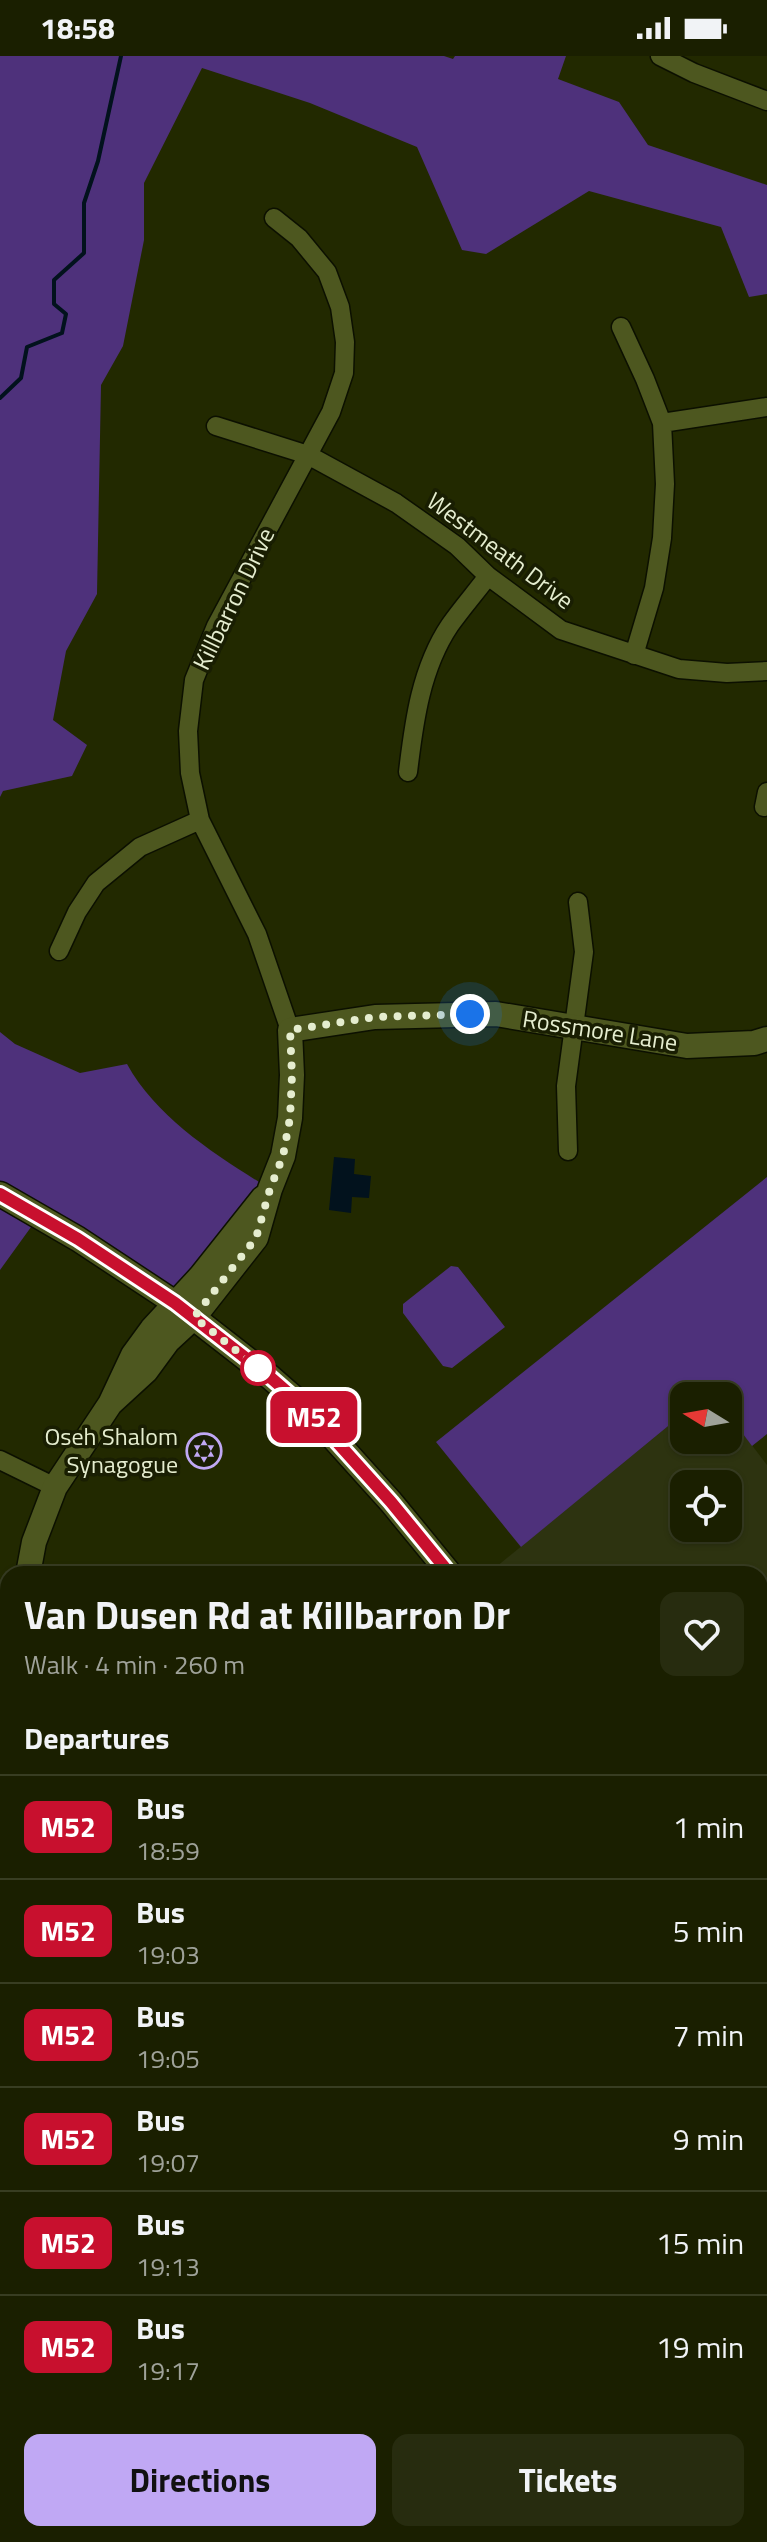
<!DOCTYPE html>
<html lang="en">
<head>
<meta charset="utf-8">
<style>
  body { margin:0; font-family:"Titillium Web",sans-serif; background:#272c0f; color:#f1f3f6; height:100vh; display:flex; flex-direction:column; font-size:30px; white-space:nowrap }
  * { box-sizing:border-box; margin:0 }
  p { font-size:26px; color:#9fa299 }
  .icon { flex:none; width:44px; height:44px; fill:none; stroke:currentColor; stroke-width:2; stroke-linecap:round; stroke-linejoin:round }
  .map { position:relative; flex:1; overflow:hidden }
  .details { position:absolute; left:0px; top:1510px; width:768px; height:976px; display:flex; flex-direction:column; background:#1a1f00; border-radius:24px 24px 0 0; box-shadow:0 2px 6px #0004,0 0 0 2px #383d22 }
  .details>* { flex:none }
  .badge { padding:0 16px; border-radius:12px; font-size:28px; line-height:52px }
  .needle { width:52px; rotate:281deg }
  .controls { position:absolute; left:670px; top:1326px; display:grid; gap:16px }
  .controls a { display:grid; place-items:center; width:72px; height:72px; border-radius:16px; background:#1a1f00; box-shadow:0 2px 6px #0004,0 0 0 2px #383d22; font-size:40px }
  .you { position:absolute; width:40px; height:40px; margin:-20px; border:6px solid #fff; border-radius:50%; background:#1a73e8; box-shadow:0 0 0 12px #1a73e833 }
  .map>.badge { position:absolute; translate:-50% -50%; box-shadow:0 0 0 4px #fff }
  h2 { padding:0 24px; font-size:30px; line-height:72px }
  .round { display:grid; place-items:center; flex:none; width:84px; height:84px; border-radius:16px; background:#272c0f }
  .overview { display:flex; align-items:center; justify-content:space-between; height:136px; padding:0 24px }
  h1 { font-size:38px; font-weight:700; line-height:60px }
  .primary-button { display:flex; gap:16px; margin-top:auto; padding:16px 24px }
  .primary-button a { flex:1; height:92px; border-radius:16px; background:#c0a8f4; color:#111; font-size:32px; font-weight:700; line-height:92px; text-align:center }
  .primary-button a+a { background:#272c0f; color:#f1f3f6 }
  ul { padding:0; list-style:none }
  li { display:flex; align-items:center; gap:24px; height:104px; padding:0 24px; border-top:2px solid #383d22 }
  li div { flex:1 }
  li b { display:block; font-size:30px }
  li em { font-style:normal }
  li .badge { min-width:88px; font-weight:700; text-align:center }
  .status { display:flex; justify-content:space-between; align-items:center; height:56px; padding:0 40px; background:#1a1f00; direction:ltr }
  .status svg { height:22px; fill:currentColor }
  .map>svg:first-child { display:block }
  .built { fill:#2d3310; fill-rule:evenodd }
  .green { fill:#4e317b }
  .water { fill:#02121d }
  .lines { fill:none; stroke-linecap:round; stroke-linejoin:round }
  .stream { stroke:#02121d; stroke-width:4 }
  .street-casing { stroke:#0c1000; stroke-width:21 }
  .secondary-casing { stroke:#0c1000; stroke-width:27 }
  .street { stroke:#4d571f; stroke-width:18 }
  .secondary { stroke:#4d571f; stroke-width:24 }
  .line-casing { stroke:#fff; stroke-width:18 }
  .line { stroke:#c8102e; stroke-width:12 }
  .walk { stroke:#e5edcf; stroke-width:8; stroke-dasharray:0 14.4 }
  .stop-dot { fill:#fff; stroke:#c8102e; stroke-width:4 }
  .labels { text-anchor:middle; stroke-width:7; stroke-linejoin:round; paint-order:stroke }
  .street-label { font-size:24px; fill:#e5edcf; stroke:#191e02 }
  .poi-label { font-size:24px; fill:#e5edcf; stroke:#191e02; text-anchor:end }
</style>
</head>
<body>
<div class="status"><b>18:58</b><svg viewBox="0 0 49 12"><path d="M0 12V9h3v3zM5 12V6h3v6zM10 12V3h3v9zM15 12V0h3v12zM26 1h20v11H26zM47 4h2v5h-2z"/></svg></div>
<div class="map">
<svg width="767" height="2486" viewBox="0 0 767 2486">
  <rect width="100%" height="100%" fill="#222900"/>
  <path class="built" d="M 684,1357 L 684,1384 L 728,1384 L 728,1358 L 767,1409 L 767,1645 L 760,1651 L 760,1518 L 502,1518 L 496,1511 ZM 684,1428 L 728,1428 L 728,1472 L 684,1472 Z
    M 760,1965 L 767,1975 L 767,2486 L 96,2486 L 96,2478 L 760,2478 Z"/>
  <path class="green" d="M 0,0 L 444,0 L 453,3 L 455,0 L 566,0 L 558,23 L 619,46 L 648,89 L 767,129 L 767,238 L 749,241 L 721,171 L 589,135 L 486,198 L 462,194 L 417,91 L 310,47 L 202,12 L 144,127 L 144,184 L 123,290 L 101,329 L 97,538 L 66,595 L 53,664 L 87,689 L 72,720 L 3,735 L 0,741 Z
    M 0,976 L 15,988 L 80,1017 L 127,1008 C 158,1064 218,1100 270,1133 L 175,1247 L 39,1160 L 0,1214 Z
    M 767,1121 L 767,1378 L 752,1390 L 728,1358 L 728,1340 L 714,1340 L 711,1336 L 705,1340 L 684,1340 L 684,1357 L 521,1491 L 436,1386 Z
    M 451,1210 L 458,1211 L 505,1271 L 452,1312 L 443,1310 L 403,1257 L 403,1248 Z
    M 767,1645 L 767,1838 L 760,1830 L 760,1651 Z"/>
  <path class="water" d="M 334,1101 L 355,1103 L 354,1118 L 371,1120 L 369,1142 L 352,1141 L 351,1157 L 329,1154 Z"/>
  <g class="lines">
    <path class="stream" d="M 0,342 L 21,322 L 27,291 L 62,277 L 66,258 L 54,248 L 54,224 L 84,197 L 84,147 L 98,105 L 121,0"/>
    <defs>
      <path id="street" d="M 660,0 L 694,17 L 767,45
        M 274,162 L 299,182 L 327,216 L 340,251 L 345,286 L 344,317 L 331,356 L 216,570 L 194,624 L 188,675 L 190,717 L 200,764 L 257,878 L 290,974
        M 621,271 L 645,323 L 662,367 L 665,428 L 662,482 L 654,532 L 634,599
        M 662,367 L 767,351
        M 216,370 L 308,399 L 396,447 L 457,490 L 488,520 L 561,574 L 679,613 L 727,617 L 767,615
        M 408,716 C 414,665 421,612 450,569 C 462,552 476,536 488,520
        M 764,751 L 767,736
        M 59,895 L 77,856 L 96,827 L 140,791 L 200,764
        M 568,1095 L 566,1030 L 584,896 L 578,846
        M 0,1404 L 55,1431
        M 0,1738 L 8,1735"/>
      <path id="secondary" d="M 0,1138 L 78,1183 L 175,1247 L 270,1321 L 310,1356 L 391,1446 L 450,1518
        M 110,1348 L 146,1315 L 168,1285 L 194,1261 L 256,1182 L 270,1133 L 283,1100 L 290,1062 L 292,1019 L 290,974 L 375,961 L 496,958 L 687,990 L 754,987 L 767,983
        M 28,1518 L 34,1486 L 55,1431 L 110,1348 L 133,1299 L 152,1273 L 201,1220 L 263,1142
        M 760,1912 L 767,1921
        M 0,2262 L 8,2232"/>
    </defs>
    <use href="#street" class="street-casing"/>
    <use href="#secondary" class="secondary-casing"/>
    <use href="#street" class="street"/>
    <use href="#secondary" class="secondary"/>
  </g>
  <g class="lines">
    <defs>
      <path id="line" d="M 0,1138 L 78,1183 L 175,1247 L 270,1321 L 310,1356 L 391,1446 L 450,1518"/>
    </defs>
    <use href="#line" class="line-casing"/>
    <use href="#line" class="line"/>
    <path class="walk" d="M 258,1312 L 194,1261 L 256,1182 L 270,1133 L 283,1100 L 290,1062 L 292,1019 L 290,974 L 375,961 L 470,958"/>
  </g>
  <defs>
    <symbol id="synagogue-ring" viewBox="-11 -11 22 22"><circle r="9.5" fill="#191e02" stroke="#c0a8f4" stroke-width="1.5"/><path d="M0-6.5L5.6 3.2H-5.6ZM0 6.5L5.6-3.2H-5.6Z" fill="#c0a8f4"/></symbol>
  </defs>
  <g fill-rule="evenodd">
    <use href="#synagogue-ring" x="184" y="1375" width="40" height="40"/>
  </g>
  <circle class="stop-dot" cx="258" cy="1312" r="16"/>
  <g class="labels">
    <g class="street-label">
      <text transform="translate(500 495) rotate(37)" y="8">Westmeath Drive</text>
      <text transform="translate(234 543) rotate(-64)" y="8">Killbarron Drive</text>
      <text transform="translate(600 975) rotate(9)" y="8">Rossmore Lane</text>
    </g>
    <g class="poi-label">
      <text x="178" y="1389">Oseh Shalom<tspan x="178" dy="28">Synagogue</tspan></text>
    </g>
  </g>
</svg>
<div class="controls">
<a><svg class="needle" viewBox="-14 -14 28 28"><path d="M0-13l5 13h-10z" fill="#e53935"/><path d="M0 13l5-13h-10z" fill="#9fa299"/></svg></a>
<a><svg class="icon" aria-label="locate" viewBox="0 0 24 24"><circle cx="12" cy="12" r="6"/><path d="M12 2v4M12 18v4M2 12h4M18 12h4"/></svg></a>
</div>
<div class="you" style="left:470px;top:958px"></div>
<b class="badge" style="left:314px;top:1361px;background:#c8102e;color:#fff">M52</b>
<section class="details">
<div class="overview"><div><h1>Van Dusen Rd at Killbarron Dr</h1><p>Walk · 4 min · 260 m</p></div><a class="round"><svg class="icon" aria-label="heart" viewBox="0 0 24 24"><path d="M12 20l-8-8c-3-5 5-10 8-4 3-6 11-1 8 4z"/></svg></a></div>
<h2>Departures</h2>
<ul>
<li><span class="badge" style="background:#c8102e;color:#fff">M52</span><div><b>Bus</b><p>18:59</p></div><em>1 min</em></li>
<li><span class="badge" style="background:#c8102e;color:#fff">M52</span><div><b>Bus</b><p>19:03</p></div><em>5 min</em></li>
<li><span class="badge" style="background:#c8102e;color:#fff">M52</span><div><b>Bus</b><p>19:05</p></div><em>7 min</em></li>
<li><span class="badge" style="background:#c8102e;color:#fff">M52</span><div><b>Bus</b><p>19:07</p></div><em>9 min</em></li>
<li><span class="badge" style="background:#c8102e;color:#fff">M52</span><div><b>Bus</b><p>19:13</p></div><em>15 min</em></li>
<li><span class="badge" style="background:#c8102e;color:#fff">M52</span><div><b>Bus</b><p>19:17</p></div><em>19 min</em></li>
</ul>
<div class="primary-button"><a>Directions</a><a>Tickets</a></div>
</section>
</div>
</body>
</html>
